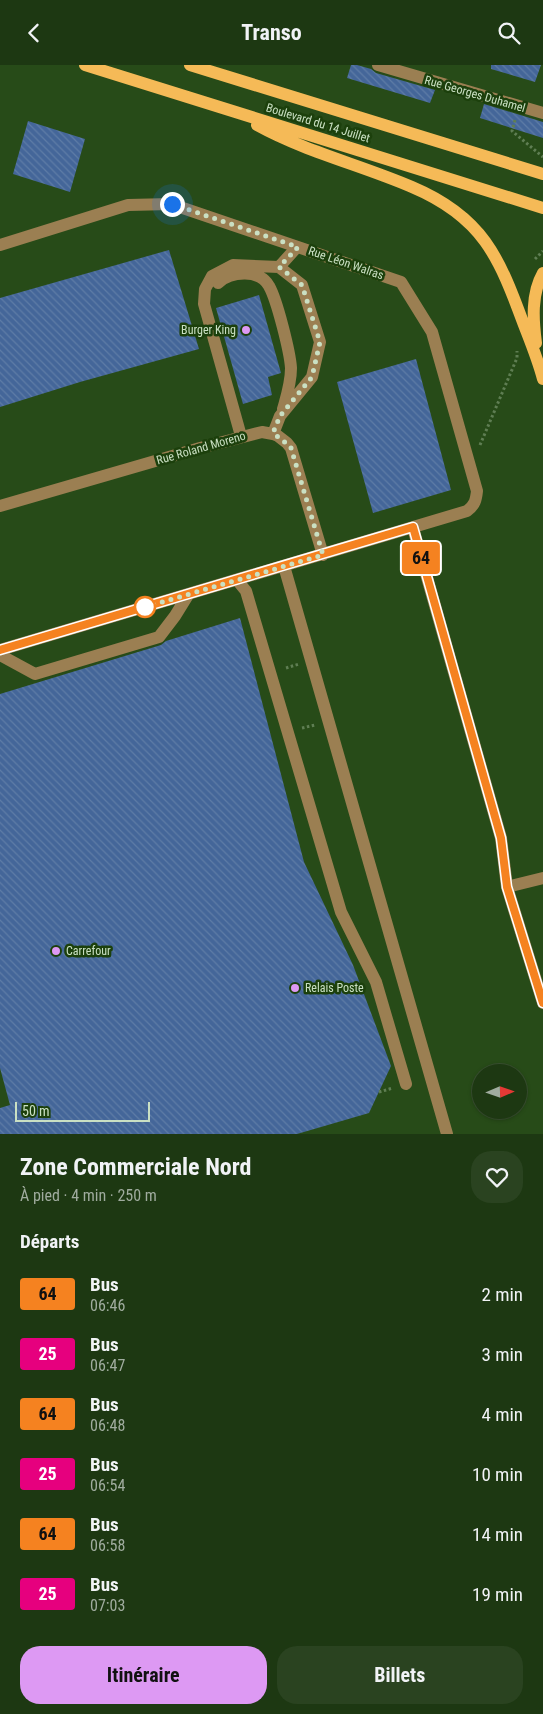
<!DOCTYPE html>
<html lang="fr">
<head>
<meta charset="utf-8">
<style>
  body { margin:0; font-family:"Roboto Condensed",sans-serif; background:#2a4320; color:#f1f3f6; height:100vh; display:flex; flex-direction:column; font-size:19px; white-space:nowrap }
  * { box-sizing:border-box; margin:0 }
  p { font-size:16px; color:#a0ac9f }
  .icon { flex:none; width:28px; height:28px; fill:none; stroke:currentColor; stroke-width:2; stroke-linecap:round; stroke-linejoin:round }
  .map { position:relative; height:1069px; overflow:hidden }
  .drawer { display:flex; flex-direction:column; background:#1d3812; flex:1 }
  .drawer>* { flex:none }
  .badge { padding:0 10px; border-radius:4px; font-size:18px; line-height:32px }
  .needle { width:32px; rotate:88deg }
  .controls { position:absolute; left:472px; top:999px; display:grid; gap:10px }
  .controls a { display:grid; place-items:center; width:55px; height:55px; border-radius:50%; background:#1d3812; box-shadow:0 1px 4px #0004,0 0 0 1px #3b5232; font-size:25px }
  .scale { position:absolute; left:15px; bottom:12px; width:135px; box-sizing:border-box; padding-left:5px; border:2px solid #cae0c3; border-top:0; font-size:14px; line-height:18px; white-space:nowrap; color:#cae0c3; -webkit-text-stroke:4px #1c400c; paint-order:stroke }
  .you { position:absolute; width:25px; height:25px; margin:-12px; border:4px solid #fff; border-radius:50%; background:#1a73e8; box-shadow:0 0 0 8px #1a73e833 }
  .map>.badge { position:absolute; translate:-50% -50%; box-shadow:0 0 0 2px #fff }
  h2 { padding:0 20px; font-size:19px; line-height:45px }
  .round { display:grid; place-items:center; flex:none; width:52px; height:52px; border-radius:20px; background:#2a4320 }
  .headline { display:flex; align-items:center; justify-content:space-between; height:85px; padding:0 20px }
  h1 { font-size:24px; font-weight:700; line-height:38px }
  .button { display:flex; gap:10px; margin-top:auto; padding:10px 20px }
  .button a { flex:1; height:58px; border-radius:20px; background:#dd99f3; color:#111; font-size:20px; font-weight:700; line-height:58px; text-align:center }
  .button a+a { background:#2a4320; color:#f1f3f6 }
  ul { padding:0; list-style:none }
  li { display:flex; align-items:center; gap:15px; height:60px; padding:0 20px }
  li div { flex:1 }
  li b { display:block; font-size:19px }
  li em { font-style:normal }
  li .badge { min-width:55px; font-weight:700; text-align:center }
  header { display:flex; justify-content:space-between; align-items:center; height:65px; padding:0 20px; background:#1d3812; font-size:22px; font-weight:700 }
  .map>svg:first-child { display:block }
  .building { fill:url(#building-back-hatch) }
  .lines { fill:none; stroke-linecap:round; stroke-linejoin:round }
  .path { stroke:#5f7e53; stroke-width:3; stroke-dasharray:2.5 2.5; stroke-linecap:butt }
  .minor { stroke:#9b7f52; stroke-width:12 }
  .major { stroke:#f5ba57; stroke-width:12 }
  .line-casing { stroke:#fff; stroke-width:11 }
  .line { stroke:#f58220; stroke-width:8 }
  .walk { stroke:#cae0c3; stroke-width:5; stroke-dasharray:0 9 }
  .poi-dot { fill:#dd99f3; stroke:#1c400c; stroke-width:2 }
  .stop-dot { fill:#fff; stroke:#f58220; stroke-width:2.5 }
  .labels { text-anchor:middle; stroke-width:5; stroke-linejoin:round; paint-order:stroke }
  .street-label { font-size:12px; fill:#cae0c3; stroke:#1c400c }
  .poi-label { font-size:12px; fill:#cae0c3; stroke:#1c400c; text-anchor:start }
</style>
</head>
<body>
<header><svg class="icon" aria-label="back" viewBox="0 0 24 24"><path d="M15 5l-7 7 7 7"/></svg>Transo<svg class="icon" aria-label="search" viewBox="0 0 24 24"><circle cx="10" cy="10" r="6"/><path d="M15 15l6 6"/></svg></header>
<div class="map">
<svg width="543" height="1069" viewBox="0 0 543 1069">
  <defs>
    <pattern id="building-back-hatch" width="6" height="6" patternUnits="userSpaceOnUse" patternTransform="scale(1.25)"><rect width="6" height="6" fill="#469"/><path d="M-1 5l2 2M0 0l6 6M5-1l2 2" fill="none" stroke="#5e7ca6"/></pattern>
  </defs>
  <rect width="100%" height="100%" fill="#274b18"/>
  <path class="building" d="M 351,0 L 357,0 L 371,4 L 376,8 L 435,25 L 430,38 L 347,13 Z
    M 491,0 L 541,0 L 535,17 L 491,4 Z
    M 484,39 L 543,57 L 543,73 L 480,53 Z
    M 28,56 L 85,74 L 70,127 L 13,109 Z
    M 169,185 L 199,284 L 80,317 L 0,342 L 0,233 Z
    M 259,230 L 281,308 L 268,312 L 272,330 L 243,339 L 216,243 Z
    M 416,294 L 451,425 L 373,448 L 337,317 Z
    M 240,553 L 304,797 L 353,900 L 391,1001 L 369,1048 L 297,1069 L 0,1069 L 0,1043 L 10,1040 L 0,1003 L 0,629 L 161,580 L 166,576 Z"/>
  <g class="lines">
    <path class="path" d="M 515,55 L 512,66 L 543,92
      M 535,194 L 543,186
      M 480,380 L 517,293 L 517,286
      M 286,603 L 299,599
      M 302,663 L 315,660
      M 379,1027 L 393,1023"/>
    <path class="minor" d="M 378,0 L 543,48
      M 0,180 L 128,140 L 171,139 L 401,217 L 432,267 L 477,426 C 476,435 475,440 467,446 L 0,585
      M 279,202 L 297,182
      M 218,218 C 231,206 260,204 269,221 C 277,235 290,287 291,303 C 291,318 287,330 283,344
      M 241,371 L 204,239 L 205,224 L 212,211 L 233,200 L 279,202 L 302,220 L 320,277 L 312,312 L 280,351 L 273,369
      M 0,441 L 200,383 L 262,367 L 273,369 L 278,371 L 287,378 L 291,383 L 323,490
      M 413,463 L 501,773 L 507,822 L 543,938
      M 284,501 L 447,1069
      M 237,515 L 246,526 L 341,847 L 376,917 L 406,1019
      M 0,590 L 35,609 L 159,572 L 175,551 L 188,530
      M 507,822 L 543,813"/>
    <path class="major" d="M 85,0 L 543,143
      M 190,0 L 543,109
      M 257,60 C 306,87 361,100 412,122 C 483,152 499,192 524,260 C 531,278 538,295 543,314
      M 536,278 C 533,255 531,229 543,208"/>
  </g>
  <g class="lines">
    <defs>
      <path id="line" d="M 0,585 L 413,462 L 501,773 L 507,822 L 543,938"/>
    </defs>
    <use href="#line" class="line-casing"/>
    <use href="#line" class="line"/>
    <path class="walk" d="M 145,542 L 323,490 L 291,383 L 286,378 L 273,368 L 280,351 L 312,312 L 320,277 L 302,220 L 279,202 L 298,182 L 172,139"/>
  </g>
  <g class="poi-dot">
    <circle cx="246" cy="265" r="5"/>
    <circle cx="56" cy="886" r="5"/>
    <circle cx="295" cy="923" r="5"/>
  </g>
  <circle class="stop-dot" cx="145" cy="542" r="10"/>
  <g class="labels">
    <g class="street-label">
      <text transform="translate(475 29) rotate(16)" y="4">Rue Georges Duhamel</text>
      <text transform="translate(318 58) rotate(17)" y="4">Boulevard du 14 Juillet</text>
      <text transform="translate(346 198) rotate(19)" y="4">Rue Léon Walras</text>
      <text transform="translate(201 383) rotate(-16)" y="4">Rue Roland Moreno</text>
    </g>
    <g class="poi-label">
      <text x="236" y="269" text-anchor="end">Burger King</text>
      <text x="66" y="890">Carrefour</text>
      <text x="305" y="927">Relais Poste</text>
    </g>
  </g>
</svg>
<div class="controls">
<a><svg class="needle" viewBox="-14 -14 28 28"><path d="M0-13l5 13h-10z" fill="#e53935"/><path d="M0 13l5-13h-10z" fill="#a0ac9f"/></svg></a>
</div>
<div class="scale">50 m</div>
<div class="you" style="left:172px;top:139px"></div>
<b class="badge" style="left:421px;top:493px;background:#f58220;color:#111">64</b>
</div>
<section class="drawer">
<div class="headline"><div><h1>Zone Commerciale Nord</h1><p>À pied · 4 min · 250 m</p></div><a class="round"><svg class="icon" aria-label="heart" viewBox="0 0 24 24"><path d="M12 20l-8-8c-3-5 5-10 8-4 3-6 11-1 8 4z"/></svg></a></div>
<h2>Départs</h2>
<ul>
<li><span class="badge" style="background:#f58220;color:#111">64</span><div><b>Bus</b><p>06:46</p></div><em>2 min</em></li>
<li><span class="badge" style="background:#e6007e;color:#fff">25</span><div><b>Bus</b><p>06:47</p></div><em>3 min</em></li>
<li><span class="badge" style="background:#f58220;color:#111">64</span><div><b>Bus</b><p>06:48</p></div><em>4 min</em></li>
<li><span class="badge" style="background:#e6007e;color:#fff">25</span><div><b>Bus</b><p>06:54</p></div><em>10 min</em></li>
<li><span class="badge" style="background:#f58220;color:#111">64</span><div><b>Bus</b><p>06:58</p></div><em>14 min</em></li>
<li><span class="badge" style="background:#e6007e;color:#fff">25</span><div><b>Bus</b><p>07:03</p></div><em>19 min</em></li>
</ul>
<div class="button"><a>Itinéraire</a><a>Billets</a></div>
</section>
</body>
</html>
